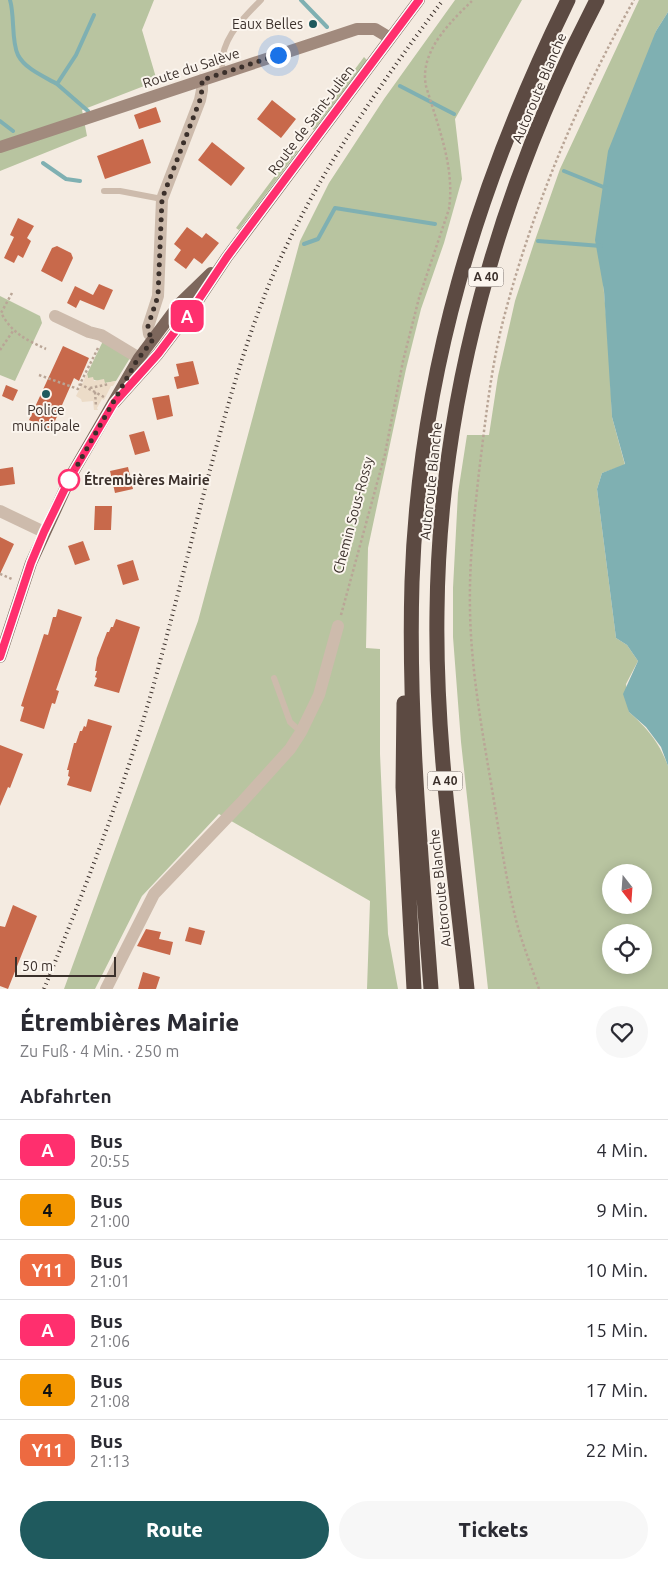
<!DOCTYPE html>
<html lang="de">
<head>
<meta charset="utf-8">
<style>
  body { margin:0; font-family:Ubuntu,sans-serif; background:#f7f7f7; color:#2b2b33; height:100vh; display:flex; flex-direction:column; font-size:19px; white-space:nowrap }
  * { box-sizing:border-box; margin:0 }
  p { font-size:16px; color:#7c7c81 }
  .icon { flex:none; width:28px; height:28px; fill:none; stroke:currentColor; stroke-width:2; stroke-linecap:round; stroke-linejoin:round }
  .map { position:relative; height:989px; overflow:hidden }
  .sheet { display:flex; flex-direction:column; background:#fff; flex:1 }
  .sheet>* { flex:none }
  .badge { padding:0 10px; border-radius:8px; font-size:18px; line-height:32px }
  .needle { width:32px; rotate:163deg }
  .tools { position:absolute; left:602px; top:864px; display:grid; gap:10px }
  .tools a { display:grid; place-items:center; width:50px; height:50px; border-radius:50%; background:#fff; box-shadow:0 2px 12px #0003; font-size:25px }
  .scale { position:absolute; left:15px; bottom:12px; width:101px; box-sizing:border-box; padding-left:5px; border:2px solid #3b302b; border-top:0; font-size:14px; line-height:18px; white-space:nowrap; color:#3b302b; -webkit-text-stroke:4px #fbf5ee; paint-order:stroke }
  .you { position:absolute; width:25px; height:25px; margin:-12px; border:4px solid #fff; border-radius:50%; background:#1a73e8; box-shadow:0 0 0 8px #1a73e833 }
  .map>.badge { position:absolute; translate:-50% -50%; box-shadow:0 0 0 2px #fff }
  h2 { padding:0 20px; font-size:19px; line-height:45px }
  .round { display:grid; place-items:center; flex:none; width:52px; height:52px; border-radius:26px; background:#f7f7f7 }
  .summary { display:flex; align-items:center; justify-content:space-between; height:85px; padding:0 20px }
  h1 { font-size:24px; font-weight:800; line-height:38px }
  .button { display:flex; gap:10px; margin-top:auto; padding:10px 20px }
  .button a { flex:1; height:58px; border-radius:30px; background:#1f5a5e; color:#fff; font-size:20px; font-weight:800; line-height:58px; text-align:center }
  .button a+a { background:#f7f7f7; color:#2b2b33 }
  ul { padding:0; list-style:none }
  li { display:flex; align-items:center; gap:15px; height:60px; padding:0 20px; border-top:1px solid #e1e1e2 }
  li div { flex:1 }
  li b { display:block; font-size:19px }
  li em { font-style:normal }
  li .badge { min-width:55px; font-weight:700; text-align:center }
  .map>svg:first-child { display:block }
  .green { fill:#b8c4a0; fill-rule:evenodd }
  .plaza { fill:#ecdcc8 }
  .water { fill:#7fb0b2 }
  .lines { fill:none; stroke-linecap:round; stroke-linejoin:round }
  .stream { stroke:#7fb0b2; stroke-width:4 }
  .building { fill:#c8694b }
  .path { stroke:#b9a596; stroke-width:2.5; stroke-dasharray:2.5 2.5; stroke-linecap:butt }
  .lane { stroke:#cdbbac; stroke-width:6 }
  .street { stroke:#cdbbac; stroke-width:12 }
  .secondary { stroke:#a18a7d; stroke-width:12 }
  .primary { stroke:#7d675c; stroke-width:12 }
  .highway { stroke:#5c4a42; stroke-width:15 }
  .rail { stroke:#3b302b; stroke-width:4; stroke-dasharray:1 4; stroke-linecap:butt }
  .line-casing { stroke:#fff; stroke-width:11 }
  .line { stroke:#ff2f6e; stroke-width:8 }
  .walk { stroke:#3b302b; stroke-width:5; stroke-dasharray:0 9 }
  .poi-dot { fill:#1f5a5e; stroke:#fbf5ee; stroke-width:2 }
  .stop-dot { fill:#fff; stroke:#ff2f6e; stroke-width:2.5 }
  .labels { text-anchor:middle; stroke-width:4; stroke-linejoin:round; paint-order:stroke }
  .shield { fill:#fbf5ee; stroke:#756b66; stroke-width:1 }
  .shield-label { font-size:12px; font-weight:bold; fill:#3b302b }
  .poi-label { font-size:14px; fill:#3b302b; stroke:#fbf5ee; text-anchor:end }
  .street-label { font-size:14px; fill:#3b302b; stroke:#fbf5ee }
  .stop-label { font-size:14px; font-weight:bold; fill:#3b302b; stroke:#fbf5ee; text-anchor:start }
</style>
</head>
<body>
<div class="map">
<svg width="668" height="989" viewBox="0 0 668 989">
  <rect width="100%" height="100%" fill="#f4ebe1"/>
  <path class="green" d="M 0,0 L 154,0 L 142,30 L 157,81 L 82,110 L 87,136 L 0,171 Z
    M 455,0 L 522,0 L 455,119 L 462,179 L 444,243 L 421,309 L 406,369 L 368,548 L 366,648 L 380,649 L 380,754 L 388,934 L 398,989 L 367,989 L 370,901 L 219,814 L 142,896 L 95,989 L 64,989 L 198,621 L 300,241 L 329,183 L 384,99 Z
    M 639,0 L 668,0 L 668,12 L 656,31 L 602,270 L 609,348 L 612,417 L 625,465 L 602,473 L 597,489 L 616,638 L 627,645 L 638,661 L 626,684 L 629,712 C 648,729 659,742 668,766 L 668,989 L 488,989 L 461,742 L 453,637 L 453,588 L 458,493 L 467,435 L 489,435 L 498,376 L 515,301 L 534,243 L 560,169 ZM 611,872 L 644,872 L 644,905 L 611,905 ZM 611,932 L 644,932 L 644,965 L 611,965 Z
    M 364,57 L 367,60 L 314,130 L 311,128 Z
    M 295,149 L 298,151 L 239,230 L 236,228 Z
    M 0,296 L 40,316 L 42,323 L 15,381 L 0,375 Z
    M 103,341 L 130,358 L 116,381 L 105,383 L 88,378 L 87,374 Z"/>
  <path class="plaza" d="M 87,374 L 88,378 L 93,377 L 94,381 L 104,379 L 105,383 L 116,381 L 113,386 L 111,386 L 104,400 L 102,399 L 97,408 L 98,410 L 94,410 L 93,401 L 82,402 L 81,399 L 76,396 Z"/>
  <path class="water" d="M 668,12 L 668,766 L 661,747 L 646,727 L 629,712 L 623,694 L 638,661 L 627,645 L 616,638 L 597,489 L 602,473 L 625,464 L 612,417 L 604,291 L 595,240 L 608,151 L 656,31 Z"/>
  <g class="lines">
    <path class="stream" d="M 10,0 C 15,17 11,41 18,55 C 25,69 45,77 57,84
      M 301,0 L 327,27
      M 400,86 L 454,114
      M 88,111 L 57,84 L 76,55 L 94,15
      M 0,121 L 13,131
      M 43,163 L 66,179 L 80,181
      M 564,171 L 606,188
      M 538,241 L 601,246
      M 304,244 L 318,239 L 335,208 L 435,224"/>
  </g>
  <path class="building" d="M 272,100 L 296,119 L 281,138 L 257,119 Z
    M 156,107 L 161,122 L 139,129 L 134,115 Z
    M 143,139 L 151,163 L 105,179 L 97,156 Z
    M 212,142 L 245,168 L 231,186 L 198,160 Z
    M 18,218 L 34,226 L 27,238 L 31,241 L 23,258 L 18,255 L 14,263 L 4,258 L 14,237 L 10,235 Z
    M 187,227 L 202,238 L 206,233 L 219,243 L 202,264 L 194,258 L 186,269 L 174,260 L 181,250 L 174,244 Z
    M 57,246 L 71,253 L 73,258 L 62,282 L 41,271 L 52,248 Z
    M 99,284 L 113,290 L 104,310 L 80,300 L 76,308 L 67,303 L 75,286 L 93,295 Z
    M 63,346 L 89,358 L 79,381 L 74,378 L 51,430 L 29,420 Z
    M 193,361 L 199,384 L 177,389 L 174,377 L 179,376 L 176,364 Z
    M 6,385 L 18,390 L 13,401 L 2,396 Z
    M 169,395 L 173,416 L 157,420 L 152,398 Z
    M 144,431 L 150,451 L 135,455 L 129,435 Z
    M 13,467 L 15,484 L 0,486 L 0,469 Z
    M 128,467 L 133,489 L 115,493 L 110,471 Z
    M 95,506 L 112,506 L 111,530 L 94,530 Z
    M 0,537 L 14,544 L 0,574 Z
    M 83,541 L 90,560 L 75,565 L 68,546 Z
    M 133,560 L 139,580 L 123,585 L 117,565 Z
    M 58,609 L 82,617 L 56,690 L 59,691 L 55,704 L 52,703 L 44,729 L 20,721 L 24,707 L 21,706 L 44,634 L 48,635 L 53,617 L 56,617 Z
    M 116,619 L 140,627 L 119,693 L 94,686 L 97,678 L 95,677 L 97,671 L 95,671 L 97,658 L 107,632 L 109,632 L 111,627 L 113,627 Z
    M 88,719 L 112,726 L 91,792 L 67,785 L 70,777 L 68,776 L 69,770 L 67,770 L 74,743 L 76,743 L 80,731 L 82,731 L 84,726 L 86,727 Z
    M 0,745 L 23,754 L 10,788 L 8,787 L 0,806 Z
    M 13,905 L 37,916 L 8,989 L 0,986 L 0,926 L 5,927 Z
    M 189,927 L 205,931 L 201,945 L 185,941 Z
    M 146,929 L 161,932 L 159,939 L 173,942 L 170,955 L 137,946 Z
    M 143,972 L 160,977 L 156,989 L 138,989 Z"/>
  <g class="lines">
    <path class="path" d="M 12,293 L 1,313 C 13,334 25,339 46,349
      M 98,348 L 80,384 L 104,397
      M 0,350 L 13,331
      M 39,375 L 78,389 L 80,384
      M 90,388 L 109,384
      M 95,392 L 96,406
      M 0,574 L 12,579
      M 341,615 L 385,454 L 403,361 L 419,298 L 449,209 C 455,166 438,127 426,86 C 419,52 450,22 473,0
      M 539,989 C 531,965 521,941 515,916 C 505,874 499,831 492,789 C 482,730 471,670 470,610 C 469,563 474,518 479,472 C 485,424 490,376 501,329 C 529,217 577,100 634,0"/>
    <path class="lane" d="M 223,73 C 217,43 241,20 261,0
      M 104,191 L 120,191 L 162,199
      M 274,678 L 290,722 L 301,732"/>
    <path class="street" d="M 55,316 L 89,332 L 101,335 L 139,358
      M 154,338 L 149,334 L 148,327 L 158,296 L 162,199 L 200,100 L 202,90 L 202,80
      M 0,511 L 44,532
      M 106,989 L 154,894 L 242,802 L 290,749 L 301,732 L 319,695 L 338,626"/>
    <path class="secondary" d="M 0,147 L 357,29 L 375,29 L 390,38"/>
    <path class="primary" d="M 114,403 L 158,354 L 195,305 L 227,257 L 419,0
      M 0,657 L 31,563 L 72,474 L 139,358 L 180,303 L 211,273"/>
    <path class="highway" d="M 404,703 L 403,787 L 414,989
      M 431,989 C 421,854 408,717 412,582 C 419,375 477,185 568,0
      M 467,989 C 454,864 435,738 437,612 C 439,399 499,188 597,0"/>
    <path class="rail" d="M 44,989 C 87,884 128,779 158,669 C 175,606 191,543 207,481 C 226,411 245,341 273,275 C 317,175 378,87 443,0"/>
  </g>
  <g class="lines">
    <defs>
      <path id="line" d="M 0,657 L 31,563 L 44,532 L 72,474 L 114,403 L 158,354 L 195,305 L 227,257 L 419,0"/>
    </defs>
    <use href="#line" class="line-casing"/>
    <use href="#line" class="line"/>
    <path class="walk" d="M 69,480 L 136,362 L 154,338 L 149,334 L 148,326 L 158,296 L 162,199 L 200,100 L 202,90 L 202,80 L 278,55"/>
  </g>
  <g class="poi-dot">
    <circle cx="313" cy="24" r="5"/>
    <circle cx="46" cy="394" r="5"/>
  </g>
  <circle class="stop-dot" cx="69" cy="480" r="10"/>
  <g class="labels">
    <g class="shield">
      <rect x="468.5" y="267.5" width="35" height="19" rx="4"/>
      <rect x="427.5" y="771.5" width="35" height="19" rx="4"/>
    </g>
    <g class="shield-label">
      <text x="486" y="281">A 40</text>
      <text x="445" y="785">A 40</text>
    </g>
    <g class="poi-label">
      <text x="303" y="29">Eaux Belles</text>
      <text x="46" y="415" text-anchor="middle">Police<tspan x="46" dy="16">municipale</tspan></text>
    </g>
    <g class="street-label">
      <text transform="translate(191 68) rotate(-18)" y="5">Route du Salève</text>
      <text transform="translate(539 88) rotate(-67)" y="5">Autoroute Blanche</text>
      <text transform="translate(311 120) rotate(-53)" y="5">Route de Saint-Julien</text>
      <text transform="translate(431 481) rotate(-84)" y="5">Autoroute Blanche</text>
      <text transform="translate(353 515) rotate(-75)" y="5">Chemin Sous-Rossy</text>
      <text transform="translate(440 888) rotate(-96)" y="5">Autoroute Blanche</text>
    </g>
    <g class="stop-label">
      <text x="84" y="485">Étrembières Mairie</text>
    </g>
  </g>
</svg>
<div class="tools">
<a><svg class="needle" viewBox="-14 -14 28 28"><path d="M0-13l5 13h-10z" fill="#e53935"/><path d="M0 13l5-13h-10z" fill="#7c7c81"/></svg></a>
<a><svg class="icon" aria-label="locate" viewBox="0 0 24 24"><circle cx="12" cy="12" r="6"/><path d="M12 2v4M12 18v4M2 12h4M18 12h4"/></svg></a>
</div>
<div class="scale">50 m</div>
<div class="you" style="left:278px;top:55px"></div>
<b class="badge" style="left:187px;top:316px;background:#ff2f6e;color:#fff">A</b>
</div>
<section class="sheet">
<div class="summary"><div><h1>Étrembières Mairie</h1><p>Zu Fuß · 4 Min. · 250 m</p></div><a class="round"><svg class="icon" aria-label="heart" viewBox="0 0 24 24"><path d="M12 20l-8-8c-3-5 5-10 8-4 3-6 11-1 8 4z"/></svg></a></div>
<h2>Abfahrten</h2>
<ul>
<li><span class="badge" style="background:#ff2f6e;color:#fff">A</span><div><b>Bus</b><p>20:55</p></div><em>4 Min.</em></li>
<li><span class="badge" style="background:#f39600;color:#111">4</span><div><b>Bus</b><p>21:00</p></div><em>9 Min.</em></li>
<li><span class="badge" style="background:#ed6a41;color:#fff">Y11</span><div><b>Bus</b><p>21:01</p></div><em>10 Min.</em></li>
<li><span class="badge" style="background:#ff2f6e;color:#fff">A</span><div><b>Bus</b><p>21:06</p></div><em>15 Min.</em></li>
<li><span class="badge" style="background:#f39600;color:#111">4</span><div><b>Bus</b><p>21:08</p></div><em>17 Min.</em></li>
<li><span class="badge" style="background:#ed6a41;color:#fff">Y11</span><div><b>Bus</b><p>21:13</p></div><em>22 Min.</em></li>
</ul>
<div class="button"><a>Route</a><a>Tickets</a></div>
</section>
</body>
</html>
